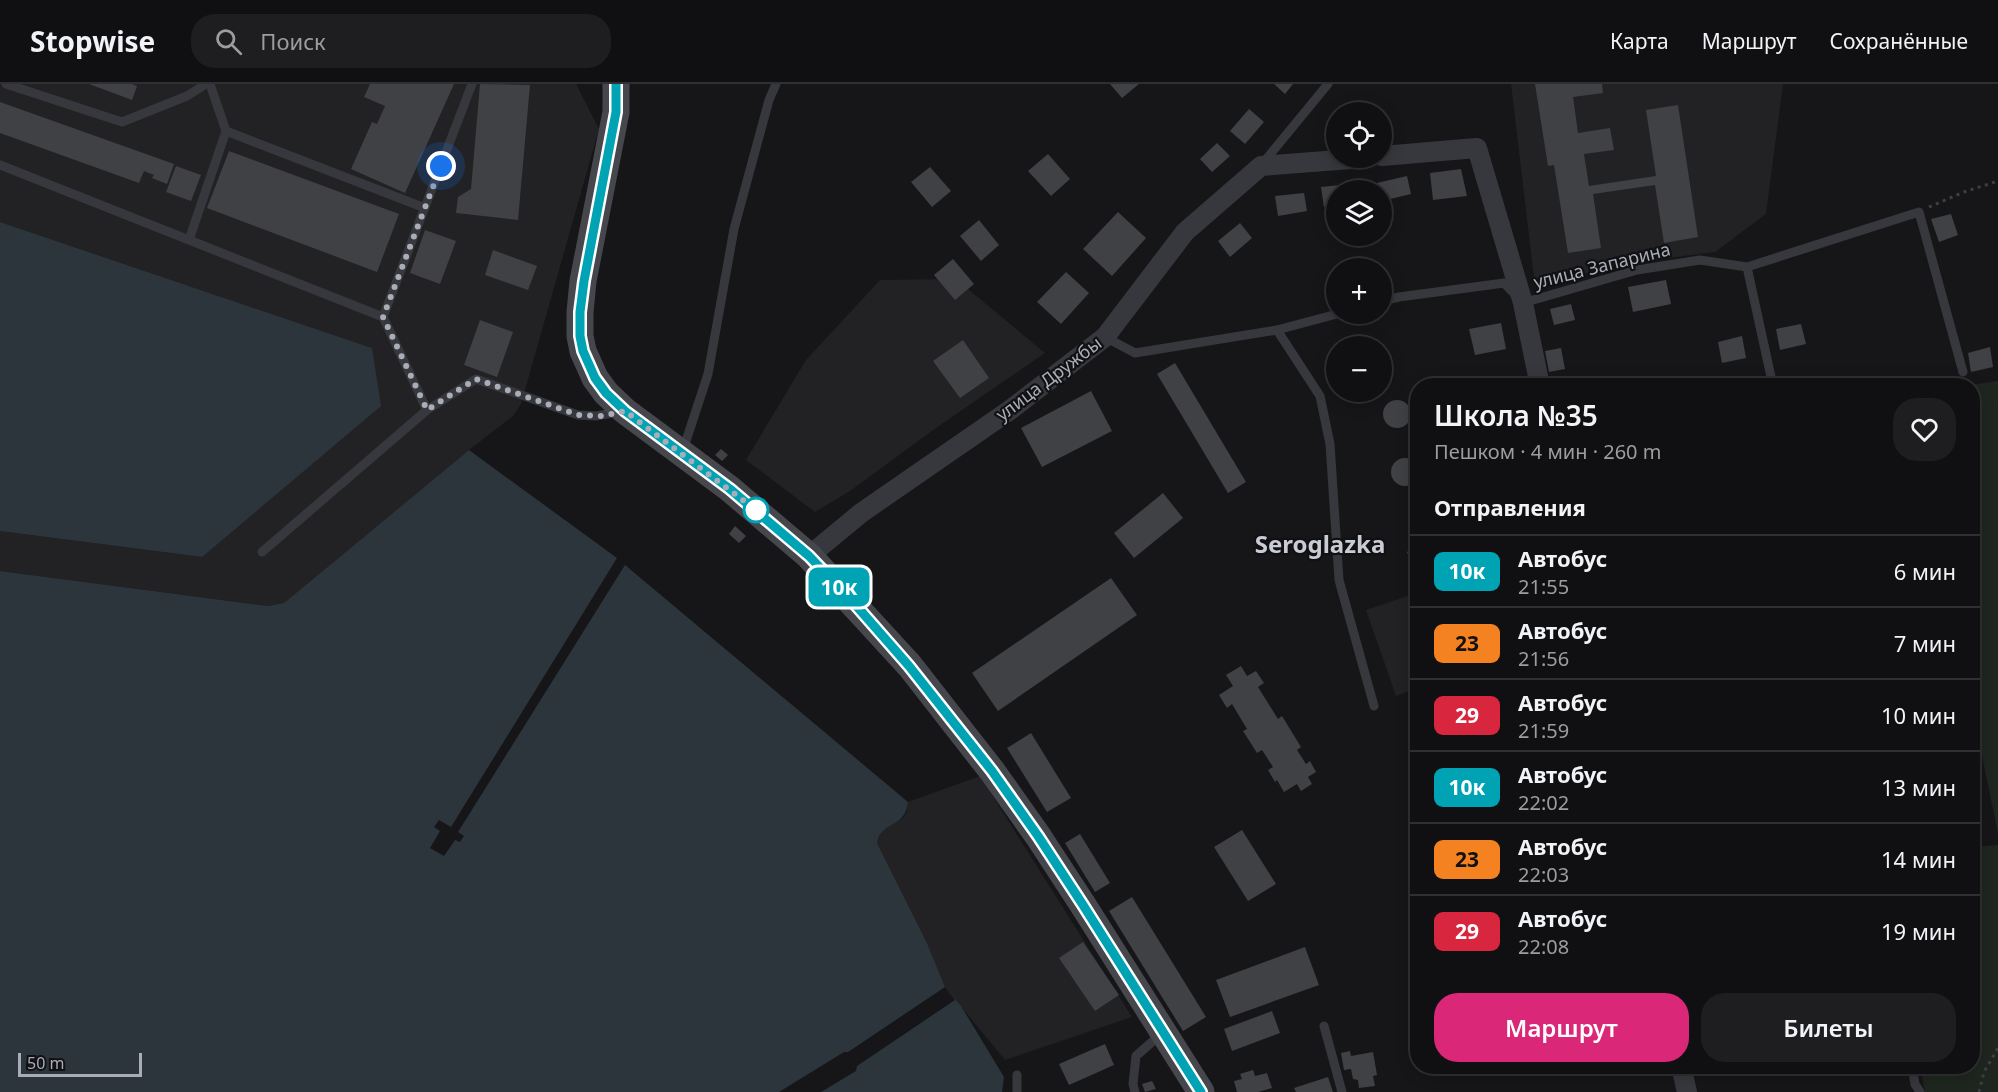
<!DOCTYPE html>
<html lang="ru">
<head>
<meta charset="utf-8">
<style>
  body { margin:0; font-family:"Noto Sans",sans-serif; background:#1e1e20; color:#f1f3f6; height:100vh; display:flex; flex-direction:column; font-size:22px; white-space:nowrap }
  * { box-sizing:border-box; margin:0 }
  p { font-size:20px; color:#9c9d9f }
  .icon { flex:none; width:33px; height:33px; fill:none; stroke:currentColor; stroke-width:2; stroke-linecap:round; stroke-linejoin:round }
  .map { position:relative; flex:1; overflow:hidden }
  .side { position:absolute; left:1410px; top:294px; width:570px; height:696px; display:flex; flex-direction:column; background:#101012; border-radius:24px; box-shadow:0 3px 15px #0003,0 0 0 2px #303032 }
  .side>* { flex:none }
  .badge { padding:0 12px; border-radius:9px; font-size:21px; line-height:39px }
  .tools { position:absolute; left:1326px; top:18px; display:grid; gap:12px }
  .tools a { display:grid; place-items:center; width:66px; height:66px; border-radius:50%; background:#101012; box-shadow:0 3px 15px #0003,0 0 0 2px #303032; font-size:30px }
  .scale { position:absolute; left:18px; bottom:15px; width:124px; box-sizing:border-box; padding-left:6px; border:3px solid #a8adb8; border-top:0; font-size:16px; line-height:21px; white-space:nowrap; color:#a8adb8; -webkit-text-stroke:4px #111113; paint-order:stroke }
  .you { position:absolute; width:30px; height:30px; margin:-15px; border:4px solid #fff; border-radius:50%; background:#1a73e8; box-shadow:0 0 0 9px #1a73e833 }
  .map>.badge { position:absolute; translate:-50% -50%; box-shadow:0 0 0 3px #fff }
  h2 { padding:0 24px; font-size:22px; line-height:54px }
  .round { display:grid; place-items:center; flex:none; width:63px; height:63px; border-radius:24px; background:#1e1e20 }
  .summary { display:flex; align-items:center; justify-content:space-between; height:102px; padding:0 24px }
  h1 { font-size:28px; font-weight:600; line-height:45px }
  .action { display:flex; gap:12px; margin-top:auto; padding:12px 24px }
  .action a { flex:1; height:69px; border-radius:24px; background:#db2777; color:#fff; font-size:24px; font-weight:600; line-height:69px; text-align:center }
  .action a+a { background:#1e1e20; color:#f1f3f6 }
  ul { padding:0; list-style:none }
  li { display:flex; align-items:center; gap:18px; height:72px; padding:0 24px; border-top:2px solid #303032 }
  li div { flex:1 }
  li b { display:block; font-size:22px }
  li em { font-style:normal }
  li .badge { min-width:66px; font-weight:700; text-align:center }
  header { display:flex; align-items:center; gap:36px; box-sizing:border-box; height:84px; padding:0 30px; background:#101012; border-bottom:2px solid #303032 }
  header strong { font-size:28px }
  nav { display:flex; gap:33px; margin-inline-start:auto; font-size:21px }
  .search { width:420px; height:54px; background:#1e1e20; display:flex; align-items:center; gap:15px; box-sizing:border-box; padding:0 21px; border-radius:24px; color:#9c9d9f; font-size:22px }
  .map>svg:first-child { display:block }
  .built { fill:#222225 }
  .green { fill:#1e261f }
  .water { fill:#2c353c }
  .pier { fill:#161618 }
  .building { fill:#404145 }
  .lines { fill:none; stroke-linecap:round; stroke-linejoin:round }
  .path { stroke:#3d3f44; stroke-width:3; stroke-dasharray:3 4.5; stroke-linecap:butt }
  .service { stroke:#37383d; stroke-width:9 }
  .minor { stroke:#37383d; stroke-width:20 }
  .secondary { stroke:#45474d; stroke-width:27 }
  .line-casing { stroke:#fff; stroke-width:14 }
  .line { stroke:#00a3b4; stroke-width:9 }
  .walk { stroke:#a8adb8; stroke-width:6; stroke-dasharray:0 10.8 }
  .stop-dot { fill:#fff; stroke:#00a3b4; stroke-width:3 }
  .labels { text-anchor:middle; stroke-width:4.5; stroke-linejoin:round; paint-order:stroke }
  .street-label { font-size:18px; fill:#a8adb8; stroke:#111113 }
  .district-label { font-size:24px; font-weight:bold; fill:#c9ccd4; stroke:#111113 }
</style>
</head>
<body>
<header>
<strong>Stopwise</strong>
<div class="search"><svg class="icon" aria-label="search" viewBox="0 0 24 24"><circle cx="10" cy="10" r="6"/><path d="M15 15l6 6"/></svg>Поиск</div>
<nav><a>Карта</a><a>Маршрут</a><a>Сохранённые</a></nav>
</header>
<div class="map">
<svg width="1998" height="1008" viewBox="0 0 1998 1008">
  <rect width="100%" height="100%" fill="#161618"/>
  <path class="built" d="M 0,0 L 576,0 L 599,45 L 521,320 L 513,332 L 469,366 L 284,519 L 268,522 L 0,487 L 0,447 L 202,473 L 372,264 L 0,138 Z
    M 1511,0 L 1783,0 L 1766,130 L 1715,168 L 1628,179 L 1535,202 Z
    M 956,195 L 1045,269 L 936,344 L 850,407 L 815,428 L 746,376 L 806,276 L 880,196 Z
    M 1417,509 L 1417,604 L 1396,612 L 1366,526 Z
    M 980,692 L 1132,933 L 1005,976 L 945,903 L 927,859 L 877,759 L 882,746 L 903,734 L 907,728 L 908,718 Z"/>
  <path class="green" d="M 1998,297 L 1998,749 L 1973,629 L 1972,302 L 1970,301 Z
    M 1998,761 L 1998,1008 L 1925,1008 L 1920,983 L 1972,982 L 1973,763 Z"/>
  <path class="water" d="M 0,138 L 372,264 L 381,322 L 202,473 L 0,447 Z
    M 469,366 L 617,474 L 451,743 L 439,736 L 434,743 L 440,747 L 430,764 L 444,772 L 455,756 L 460,758 L 464,752 L 458,748 L 625,481 L 908,718 C 905,746 882,735 877,759 L 927,859 L 945,903 L 961,922 L 1004,993 L 1002,1008 L 0,1008 L 0,487 L 268,522 L 284,519 Z"/>
  <path class="pier" d="M 945,903 L 955,916 L 857,982 L 856,987 L 821,1008 L 779,1008 L 844,968 L 848,968 Z"/>
  <path class="building" d="M 89,0 L 132,0 L 137,2 L 132,16 Z
    M 370,0 L 454,0 L 405,109 L 351,85 L 372,38 L 377,40 L 385,22 L 364,13 Z
    M 480,0 L 530,1 L 518,136 L 456,129 L 458,113 L 471,105 Z
    M 1110,0 L 1139,0 L 1122,14 Z
    M 1274,0 L 1293,0 L 1285,10 Z
    M 1535,0 L 1602,0 L 1603,9 L 1573,13 L 1578,49 L 1610,44 L 1614,66 L 1584,70 L 1589,102 L 1656,92 L 1646,26 L 1678,21 L 1698,153 L 1664,159 L 1655,101 L 1593,110 L 1601,164 L 1568,169 L 1554,81 L 1548,82 Z
    M 0,18 L 174,80 L 167,100 L 152,94 L 154,91 L 144,87 L 139,99 L 0,49 Z
    M 1249,25 L 1264,38 L 1245,60 L 1230,47 Z
    M 1217,59 L 1230,72 L 1212,88 L 1200,75 Z
    M 229,67 L 399,130 L 377,188 L 207,124 Z
    M 1048,70 L 1070,95 L 1051,112 L 1028,87 Z
    M 176,82 L 201,91 L 191,117 L 166,108 Z
    M 930,83 L 951,107 L 932,123 L 911,98 Z
    M 1461,85 L 1467,112 L 1433,116 L 1430,89 Z
    M 1407,92 L 1411,110 L 1382,117 L 1382,106 L 1379,106 L 1377,99 Z
    M 1350,100 L 1351,106 L 1336,106 L 1336,121 L 1324,123 L 1321,103 Z
    M 1304,109 L 1307,127 L 1278,132 L 1275,112 Z
    M 1118,128 L 1146,154 L 1112,192 L 1083,165 Z
    M 1951,130 L 1958,151 L 1939,158 L 1931,135 Z
    M 979,136 L 999,161 L 981,177 L 960,152 Z
    M 1240,139 L 1252,154 L 1230,173 L 1218,157 Z
    M 425,146 L 456,157 L 440,200 L 410,189 Z
    M 493,166 L 537,182 L 528,206 L 485,191 Z
    M 953,175 L 974,200 L 955,216 L 934,191 Z
    M 1066,188 L 1089,209 L 1061,240 L 1037,218 Z
    M 1666,196 L 1671,220 L 1633,228 L 1628,203 Z
    M 1571,220 L 1575,236 L 1554,241 L 1550,225 Z
    M 480,236 L 513,248 L 497,293 L 464,281 Z
    M 1501,239 L 1506,265 L 1475,271 L 1469,245 Z
    M 1801,240 L 1806,260 L 1780,266 L 1776,245 Z
    M 1742,252 L 1746,274 L 1722,279 L 1718,258 Z
    M 963,256 L 989,294 L 960,314 L 933,277 Z
    M 1990,263 L 1993,283 L 1971,288 L 1968,269 Z
    M 1561,264 L 1565,285 L 1549,288 L 1545,267 Z
    M 1175,279 L 1246,398 L 1228,409 L 1157,290 Z
    M 1091,307 L 1112,347 L 1042,383 L 1021,344 Z
    M1383 330a14 14 0 1 1 28 0a14 14 0 1 1-28 0Z
    M 721,365 L 728,371 L 722,377 L 715,371 Z
    M1391 388a14 14 0 1 1 28 0a14 14 0 1 1-28 0Z
    M 1163,409 L 1183,434 L 1134,474 L 1114,449 Z
    M 735,442 L 746,452 L 739,459 L 729,450 Z
    M 1415,459 L 1418,460 L 1418,475 L 1415,476 L 1410,473 L 1407,469 L 1410,462 Z
    M 1111,494 L 1137,531 L 998,627 L 972,589 Z
    M 1241,582 L 1247,592 L 1256,587 L 1264,599 L 1258,603 L 1278,635 L 1282,632 L 1301,663 L 1297,666 L 1306,680 L 1310,677 L 1316,688 L 1308,693 L 1312,700 L 1301,707 L 1297,700 L 1284,708 L 1277,696 L 1275,698 L 1268,686 L 1273,683 L 1262,666 L 1257,669 L 1243,647 L 1247,645 L 1232,620 L 1227,624 L 1219,611 L 1233,602 L 1226,591 Z
    M 1031,649 L 1071,714 L 1047,728 L 1007,664 Z
    M 1242,746 L 1276,800 L 1248,817 L 1214,763 Z
    M 1080,750 L 1110,799 L 1095,808 L 1065,759 Z
    M 1132,813 L 1206,933 L 1183,947 L 1109,827 Z
    M 1083,858 L 1119,911 L 1095,927 L 1059,874 Z
    M 1305,863 L 1319,901 L 1230,933 L 1216,896 Z
    M 1272,927 L 1280,949 L 1232,967 L 1224,945 Z
    M 1105,960 L 1114,981 L 1069,1001 L 1059,980 Z
    M 1350,967 L 1351,972 L 1373,968 L 1377,991 L 1373,992 L 1375,1002 L 1359,1004 L 1358,996 L 1353,995 L 1351,985 L 1344,986 L 1341,969 Z
    M 1253,986 L 1255,992 L 1267,989 L 1272,1004 L 1258,1008 L 1237,1008 L 1234,997 L 1242,995 L 1240,990 Z
    M 1328,993 L 1333,1008 L 1296,1008 L 1294,1004 Z
    M 1152,997 L 1156,1005 L 1145,1008 L 1142,1000 Z"/>
  <g class="lines">
    <path class="path" d="M 1929,123 L 1964,108 L 1998,97
      M 1979,1008 L 1984,988 L 1998,964"/>
    <path class="service" d="M 6,0 L 122,38 L 187,12 L 206,0
      M 226,47 L 425,124
      M 1263,79 L 1328,0
      M 0,81 L 189,156 L 226,47 L 210,0
      M 189,156 L 383,233 L 472,0
      M 1747,183 L 1919,128 L 1963,288
      M 1382,217 L 1399,213 L 1504,199 L 1523,219 L 1637,186 L 1700,176 L 1747,183 L 1773,302
      M 1277,246 L 1320,312 L 1330,360 L 1339,496 L 1374,622
      M 1105,253 L 1135,269 L 1277,246 L 1337,230
      M 427,326 L 476,295 L 578,331 L 596,332 L 619,328
      M 683,366 L 708,290 L 734,145 L 769,16 L 776,0
      M 262,468 L 427,326 L 383,233
      M 1324,942 L 1342,1008
      M 1912,982 L 1915,1000 L 1920,1008
      M 1017,1008 L 1017,991
      M 1135,1008 L 1133,1000 L 1136,972 L 1161,950"/>
    <path class="minor" d="M 1382,72 L 1477,64 L 1523,219 L 1540,302
      M 809,472 L 861,429 L 1010,326 L 1105,253 L 1185,148 L 1261,82 L 1364,74
      M 1681,982 L 1687,1008"/>
    <path class="secondary" d="M 616,0 L 616,28 L 583,197 L 580,228 L 580,252 L 583,267 L 595,294 L 606,309 L 625,327 L 730,405 L 809,472 L 910,582 L 992,687 L 1038,752 L 1083,821 L 1201,1008"/>
  </g>
  <g class="lines">
    <defs>
      <path id="line" d="M 616,0 L 616,28 L 584,197 L 580,228 L 580,252 L 583,267 L 595,294 L 606,309 L 625,327 L 730,405 L 809,472 L 853,518 L 909,582 L 992,687 L 1038,752 L 1083,821 L 1201,1008"/>
    </defs>
    <use href="#line" class="line-casing"/>
    <use href="#line" class="line"/>
    <path class="walk" d="M 441,82 L 383,233 L 427,326 L 476,295 L 578,331 L 602,332 L 625,327 L 756,426"/>
  </g>
  <circle class="stop-dot" cx="756" cy="426" r="12"/>
  <g class="labels">
    <g class="street-label">
      <text transform="translate(1602 182) rotate(-14)" y="6">улица Запарина</text>
      <text transform="translate(1049 295) rotate(-37)" y="6">улица Дружбы</text>
    </g>
    <g class="district-label">
      <text x="1320" y="469">Seroglazka</text>
    </g>
  </g>
</svg>
<div class="tools">
<a><svg class="icon" aria-label="locate" viewBox="0 0 24 24"><circle cx="12" cy="12" r="6"/><path d="M12 2v4M12 18v4M2 12h4M18 12h4"/></svg></a>
<a><svg class="icon" aria-label="layers" viewBox="0 0 24 24"><path d="M12 4l9 5-9 5-9-5zM3 14l9 5 9-5"/></svg></a>
<a>+</a>
<a>−</a>
</div>
<div class="scale">50 m</div>
<div class="you" style="left:441px;top:82px"></div>
<b class="badge" style="left:839px;top:503px;background:#00a3b4;color:#fff">10к</b>
<section class="side">
<div class="summary"><div><h1>Школа №35</h1><p>Пешком · 4 мин · 260 m</p></div><a class="round"><svg class="icon" aria-label="heart" viewBox="0 0 24 24"><path d="M12 20l-8-8c-3-5 5-10 8-4 3-6 11-1 8 4z"/></svg></a></div>
<h2>Отправления</h2>
<ul>
<li><span class="badge" style="background:#00a3b4;color:#fff">10к</span><div><b>Автобус</b><p>21:55</p></div><em>6 мин</em></li>
<li><span class="badge" style="background:#f58220;color:#111">23</span><div><b>Автобус</b><p>21:56</p></div><em>7 мин</em></li>
<li><span class="badge" style="background:#d7263d;color:#fff">29</span><div><b>Автобус</b><p>21:59</p></div><em>10 мин</em></li>
<li><span class="badge" style="background:#00a3b4;color:#fff">10к</span><div><b>Автобус</b><p>22:02</p></div><em>13 мин</em></li>
<li><span class="badge" style="background:#f58220;color:#111">23</span><div><b>Автобус</b><p>22:03</p></div><em>14 мин</em></li>
<li><span class="badge" style="background:#d7263d;color:#fff">29</span><div><b>Автобус</b><p>22:08</p></div><em>19 мин</em></li>
</ul>
<div class="action"><a>Маршрут</a><a>Билеты</a></div>
</section>
</div>
</body>
</html>
